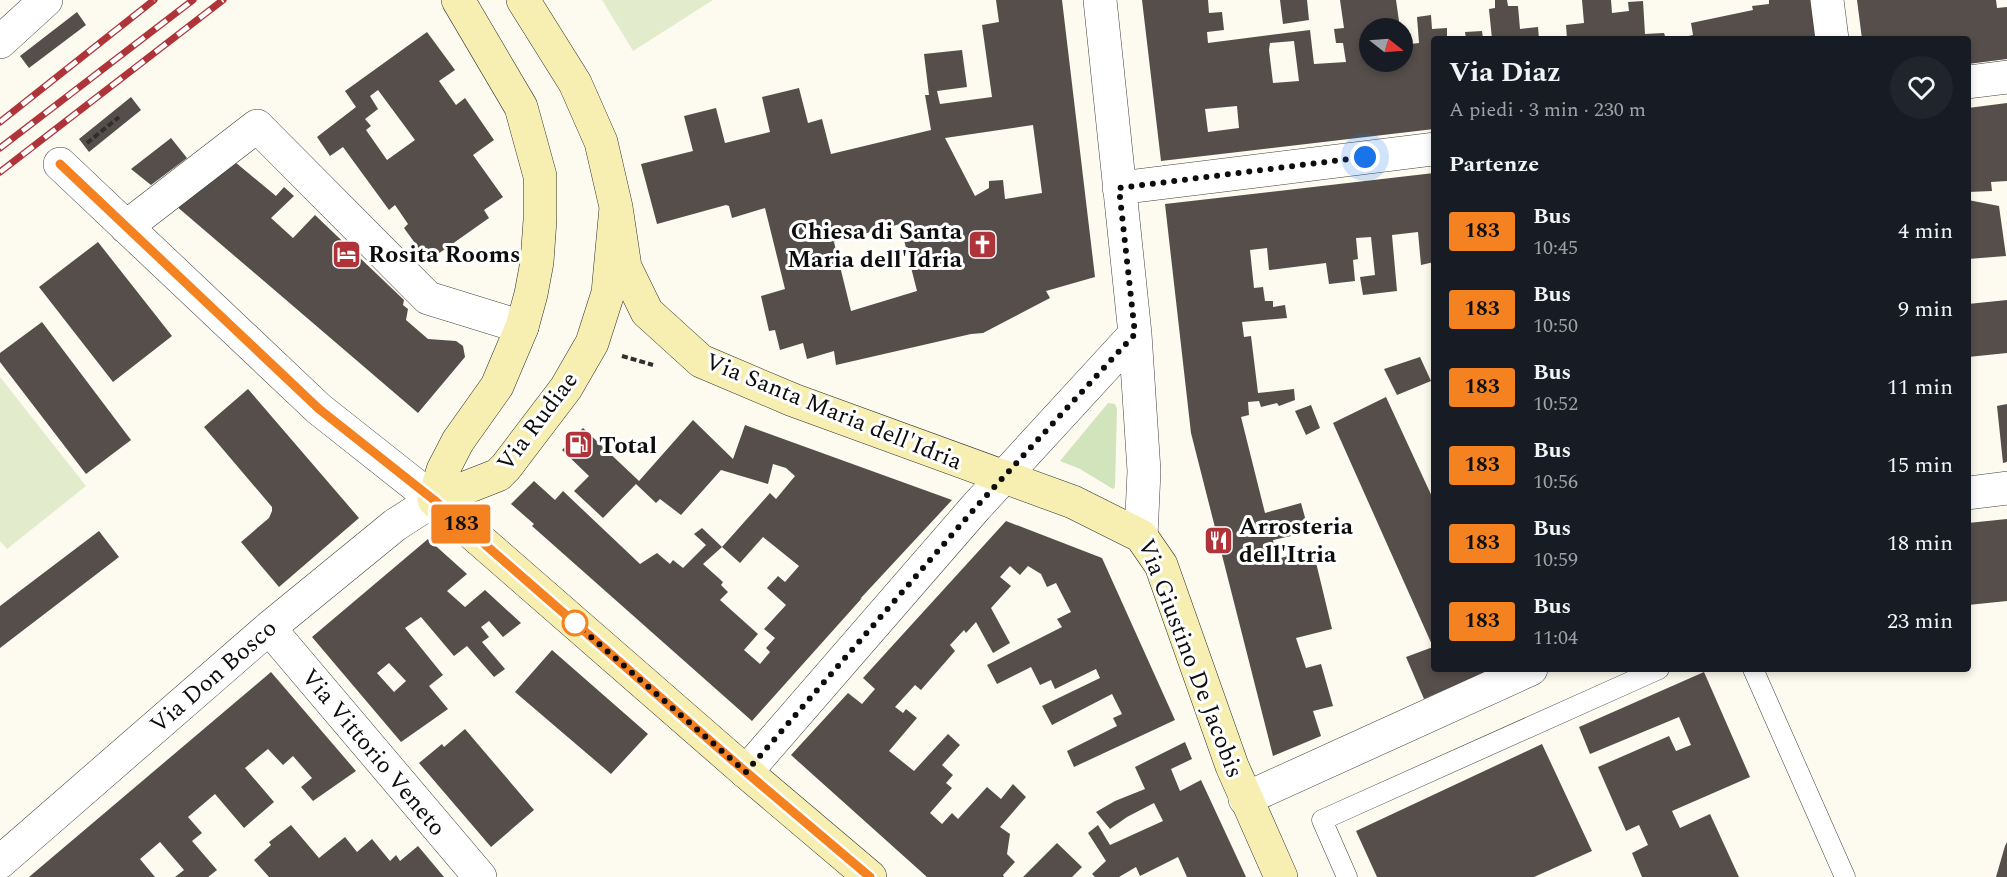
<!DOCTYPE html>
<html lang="it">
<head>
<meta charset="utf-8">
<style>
  body { margin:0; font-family:Spectral,serif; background:#20242c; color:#f1f3f6; height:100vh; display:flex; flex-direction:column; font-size:22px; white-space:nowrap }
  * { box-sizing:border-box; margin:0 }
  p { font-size:20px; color:#9ea1a6 }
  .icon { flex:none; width:33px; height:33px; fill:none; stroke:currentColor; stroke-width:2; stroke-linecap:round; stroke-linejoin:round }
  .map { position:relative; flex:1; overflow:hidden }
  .panel { position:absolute; left:1431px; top:36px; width:540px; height:636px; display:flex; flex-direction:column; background:#171b24; border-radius:6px; box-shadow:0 3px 9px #0003 }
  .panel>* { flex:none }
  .badge { padding:0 12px; border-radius:4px; font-size:21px; line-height:39px }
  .needle { width:39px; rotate:107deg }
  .buttons { position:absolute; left:1359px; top:18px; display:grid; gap:12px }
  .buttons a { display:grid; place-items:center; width:54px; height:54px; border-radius:50%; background:#171b24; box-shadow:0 3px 9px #0003; font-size:30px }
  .you { position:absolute; width:30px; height:30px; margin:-15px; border:4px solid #fff; border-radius:50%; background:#1a73e8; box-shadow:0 0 0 9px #1a73e833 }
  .map>.badge { position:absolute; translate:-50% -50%; box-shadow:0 0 0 3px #fff }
  h2 { padding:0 18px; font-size:22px; line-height:54px }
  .round { display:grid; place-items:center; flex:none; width:63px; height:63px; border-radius:32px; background:#20242c }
  .overview { display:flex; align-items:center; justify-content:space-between; height:102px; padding:0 18px }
  h1 { font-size:28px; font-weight:700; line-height:45px }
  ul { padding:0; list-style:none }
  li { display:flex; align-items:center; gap:18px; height:78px; padding:0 18px }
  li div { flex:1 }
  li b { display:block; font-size:22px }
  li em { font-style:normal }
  li .badge { min-width:66px; font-weight:700; text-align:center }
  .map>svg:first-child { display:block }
  .green { fill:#d1e4bc }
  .pitch { fill:#e2eccd }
  .building { fill:#554e4b; fill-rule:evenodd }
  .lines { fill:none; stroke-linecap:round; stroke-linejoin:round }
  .service-casing { stroke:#404040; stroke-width:21 }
  .minor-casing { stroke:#404040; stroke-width:34 }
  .secondary-casing { stroke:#2f2f2f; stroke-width:34 }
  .path { stroke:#2f2f2f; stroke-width:4; stroke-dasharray:6 3; stroke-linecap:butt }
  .service { stroke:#fff; stroke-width:20 }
  .minor { stroke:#fff; stroke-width:33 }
  .secondary { stroke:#f7eeb1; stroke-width:33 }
  .rail-casing { stroke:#af343a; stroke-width:7 }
  .rail { stroke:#fff; stroke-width:4.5; stroke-dasharray:14; stroke-linecap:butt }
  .line-casing { stroke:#fff; stroke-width:14 }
  .line { stroke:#f58220; stroke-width:9 }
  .walk { stroke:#0d0d0d; stroke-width:6; stroke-dasharray:0 10.8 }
  .stop-dot { fill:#fff; stroke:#f58220; stroke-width:3 }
  .labels { text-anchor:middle; stroke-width:6; stroke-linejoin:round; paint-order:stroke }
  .poi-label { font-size:24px; font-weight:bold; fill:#0d0d0d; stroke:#fff; text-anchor:start }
  .street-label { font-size:24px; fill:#0d0d0d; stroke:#fff }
</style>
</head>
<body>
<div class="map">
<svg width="2007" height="877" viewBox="0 0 2007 877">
  <rect width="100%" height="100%" fill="#fdfaef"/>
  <path class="green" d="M 1108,403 L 1115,404 L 1117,409 L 1115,487 L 1113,489 L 1080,469 L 1060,461 Z"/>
  <path class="pitch" d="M 602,0 L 713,0 L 633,51 Z
    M 0,377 L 86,486 L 7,549 L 0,541 Z"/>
  <path class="building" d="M 996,0 L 1062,0 L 1095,277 L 1046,291 L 1050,298 L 983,333 L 971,334 L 836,365 L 834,351 L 807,359 L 803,343 L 780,350 L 775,330 L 769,331 L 761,296 L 785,289 L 765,208 L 732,218 L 729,206 L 726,205 L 657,224 L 641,164 L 693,151 L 684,116 L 716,108 L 725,143 L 770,132 L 762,97 L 799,88 L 808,123 L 822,119 L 831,154 L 931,130 L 925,95 L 929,95 L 924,54 L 962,50 L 967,87 L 937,91 L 940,104 L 992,97 L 982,25 L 999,22 ZM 1033,125 L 1042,193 L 1005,199 L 1003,180 L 989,181 L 989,188 L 975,196 L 945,138 ZM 900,224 L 917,291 L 851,311 L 834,242 Z
    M 1142,0 L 1208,0 L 1209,13 L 1222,12 L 1224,30 L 1207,32 L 1208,43 L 1310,30 L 1314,64 L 1346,62 L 1343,43 L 1336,43 L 1334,29 L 1344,28 L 1340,0 L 1396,0 L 1400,28 L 1370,28 L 1370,62 L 1402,62 L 1402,45 L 1419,43 L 1417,17 L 1431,15 L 1432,29 L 1447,28 L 1447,39 L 1434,39 L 1434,129 L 1161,161 ZM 1294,41 L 1299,81 L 1273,83 L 1269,50 L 1270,43 ZM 1237,106 L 1239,128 L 1208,132 L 1205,109 Z
    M 1280,0 L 1307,0 L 1309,20 L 1283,24 Z
    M 1495,0 L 1507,0 L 1508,6 L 1518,6 L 1520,29 L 1538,27 L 1539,39 L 1492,39 L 1489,9 L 1495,8 Z
    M 1582,0 L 1611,0 L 1612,13 L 1629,11 L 1628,2 L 1643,1 L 1645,34 L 1664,33 L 1666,39 L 1567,39 L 1566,25 L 1584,23 Z
    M 1769,0 L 1813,0 L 1818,39 L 1674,39 L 1693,35 L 1691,23 L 1753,10 L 1752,6 L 1769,4 Z
    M 1857,0 L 1996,0 L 1997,8 L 2007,7 L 2007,59 L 1968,64 L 1968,39 L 1862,39 Z
    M 77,12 L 86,25 L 29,68 L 20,56 Z
    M 1482,31 L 1483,39 L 1466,39 L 1465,32 Z
    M 427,32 L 455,70 L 439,81 L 456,105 L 465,98 L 494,140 L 473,155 L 503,197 L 484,210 L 489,218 L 428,261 L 404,228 L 408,224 L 395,205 L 389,210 L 343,147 L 330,156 L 317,137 L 356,107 L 345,91 ZM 378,90 L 415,140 L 387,160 L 366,130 L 371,126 L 365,119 L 378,109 L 370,96 Z
    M 131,97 L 141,110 L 89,152 L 79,139 Z
    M 2007,103 L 2007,181 L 1991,182 L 1992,191 L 1968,192 L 1968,108 Z
    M 171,138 L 187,158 L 151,185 L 131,169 Z
    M 235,162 L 276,196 L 284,187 L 294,196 L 271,218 L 293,238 L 315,215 L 404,300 L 403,305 L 408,309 L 406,320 L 428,339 L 456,341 L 463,346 L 465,357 L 418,413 L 175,205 Z
    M 1434,173 L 1434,262 L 1421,265 L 1418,232 L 1392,235 L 1397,291 L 1363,295 L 1360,277 L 1375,275 L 1371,237 L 1356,238 L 1358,259 L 1353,260 L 1355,281 L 1329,284 L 1326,263 L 1269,270 L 1267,248 L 1250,250 L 1254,288 L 1263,287 L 1265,301 L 1273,301 L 1273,307 L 1285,305 L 1287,318 L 1242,322 L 1244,337 L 1251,336 L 1258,393 L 1294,389 L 1295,400 L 1279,406 L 1277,403 L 1261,407 L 1259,401 L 1248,402 L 1249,415 L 1241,417 L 1265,513 L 1301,503 L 1309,532 L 1273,540 L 1276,559 L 1313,550 L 1332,629 L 1296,638 L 1306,668 L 1321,664 L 1333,706 L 1313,711 L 1321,736 L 1273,756 L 1191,433 L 1165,204 Z
    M 1968,200 L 1999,206 L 2006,256 L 1968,259 Z
    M 98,242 L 172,336 L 113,382 L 39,287 Z
    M 2007,300 L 2007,353 L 1968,357 L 1968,304 Z
    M 42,322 L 131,440 L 86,474 L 0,362 L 0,353 Z
    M 1420,357 L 1431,381 L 1397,395 L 1384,369 Z
    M 248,389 L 359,518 L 279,587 L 241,542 L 269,518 L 272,511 L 272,507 L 204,427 Z
    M 1386,397 L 1434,501 L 1434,669 L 1492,669 L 1424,699 L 1406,657 L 1433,647 L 1333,423 Z
    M 2007,404 L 2007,462 L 2003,463 L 1997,406 Z
    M 1311,405 L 1320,428 L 1306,435 L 1295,411 Z
    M 693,420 L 733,459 L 745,425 L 952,500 L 860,599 L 862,598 L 752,721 L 532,526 L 534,524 L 511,504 L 534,481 L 555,500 L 563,491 L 640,564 L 657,553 L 670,564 L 673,560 L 683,568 L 706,545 L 694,534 L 702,528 L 722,547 L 770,493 L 776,499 L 795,476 L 786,468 L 773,464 L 768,484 L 721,470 L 681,515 L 660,499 L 656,503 L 636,484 L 603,518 L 574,491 L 589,476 L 562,450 L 583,428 L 639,481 ZM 763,537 L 799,566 L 785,582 L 778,576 L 767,588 L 786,605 L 764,629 L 775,638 L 766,648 L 770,652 L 760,664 L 744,650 L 758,634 L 720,600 L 728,592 L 721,585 L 723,582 L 703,564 L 722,547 L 740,563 Z
    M 2007,519 L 2007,601 L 1968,605 L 1968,523 Z
    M 1006,521 L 1102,558 L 1175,720 L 1074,767 L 1067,751 L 1117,726 L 1113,718 L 1122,714 L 1112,694 L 1052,725 L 1042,706 L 1100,678 L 1096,669 L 1055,689 L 1051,680 L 1040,685 L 1031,667 L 997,684 L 987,665 L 1062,627 L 1057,619 L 1071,612 L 1056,583 L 1047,587 L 1041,574 L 1028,566 L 1020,575 L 1010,566 L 1000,577 L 1011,586 L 991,608 L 1010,643 L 993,653 L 976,622 L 966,633 L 964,630 L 950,645 L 955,651 L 921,690 L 915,685 L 895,707 L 903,713 L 906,709 L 917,718 L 889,751 L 914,771 L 948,734 L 960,745 L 942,765 L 953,775 L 946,783 L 952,788 L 930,813 L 942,824 L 952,813 L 958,819 L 987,787 L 1001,799 L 1013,784 L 1026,797 L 1000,827 L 1010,834 L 1007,854 L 1015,862 L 1003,875 L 1004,877 L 927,877 L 791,755 L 848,693 L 862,704 L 875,689 L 863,678 Z
    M 99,531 L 119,557 L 0,648 L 0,606 Z
    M 428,539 L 467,574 L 447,591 L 465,607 L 485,590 L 521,623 L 503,637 L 489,621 L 481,627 L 489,637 L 482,642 L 505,669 L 494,677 L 467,646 L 454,656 L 421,617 L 405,628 L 443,675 L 429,686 L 448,709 L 401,742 L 312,637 ZM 389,663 L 406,681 L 394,692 L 377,673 Z
    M 552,650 L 648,734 L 611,774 L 515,692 Z
    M 271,672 L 356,771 L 313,801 L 301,787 L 312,778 L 293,756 L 283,765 L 268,749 L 245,768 L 274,802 L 244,828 L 215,794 L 188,817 L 202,833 L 192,841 L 217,870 L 208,877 L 175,877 L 184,870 L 160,842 L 140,859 L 155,877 L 29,877 Z
    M 1704,672 L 1750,777 L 1672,811 L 1680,828 L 1710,814 L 1739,877 L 1642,877 L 1632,853 L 1648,845 L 1639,825 L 1626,831 L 1598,767 L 1669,736 L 1676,751 L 1691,745 L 1679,717 L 1590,754 L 1579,727 Z
    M 465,729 L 534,810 L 491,847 L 419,763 L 442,744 L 444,747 Z
    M 1185,742 L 1192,759 L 1171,769 L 1180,791 L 1201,780 L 1246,877 L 1187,877 L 1178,857 L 1140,876 L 1136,867 L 1119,877 L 1095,877 L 1092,874 L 1106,861 L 1088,833 L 1098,825 L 1110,845 L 1163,821 L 1154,803 L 1127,817 L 1110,829 L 1096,812 L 1115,801 L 1145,789 L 1135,767 Z
    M 1542,744 L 1592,851 L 1534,877 L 1377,877 L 1356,831 Z
    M 291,825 L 319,858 L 345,837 L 357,852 L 372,839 L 390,861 L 396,855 L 400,861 L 418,846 L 444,877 L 269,877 L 254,860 L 271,845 L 269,842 Z
    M 2007,842 L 2007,877 L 1996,877 L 2005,846 Z
    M 1057,843 L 1082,867 L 1072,877 L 1023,877 Z"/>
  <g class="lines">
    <defs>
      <path id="service" d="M 1753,669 L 1845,877
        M 1347,877 L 1322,820 L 1659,669"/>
      <path id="minor" d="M 1100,0 L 1135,334 L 1144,471 L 1141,536
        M 1827,0 L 1832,39
        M 0,42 L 46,0
        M 1968,82 L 2007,77
        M 1119,188 L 1434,149
        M 126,227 L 257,126 L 428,298 L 522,327
        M 1968,493 L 2007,488
        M 269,628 L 480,877
        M 746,772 L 976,507 L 1135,334
        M 1245,799 L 1531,669
        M 0,862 L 269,628 L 395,525 L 434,500 L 319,409 L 60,164"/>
      <path id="secondary" d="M 616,207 L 625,267 L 647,312 L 701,361 L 793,400 L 1073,502 L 1141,536 L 1161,565 L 1232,766 L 1281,877
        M 434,500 L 498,475 L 506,467 L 566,388 L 592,343 L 608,293 L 616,207 L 601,142 L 575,83 L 523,0
        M 434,500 L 746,772 L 870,877
        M 434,500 L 443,470 L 458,441 L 497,386 L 522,327 L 531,294 L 537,262 L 540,220 L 540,176 L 521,107 L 458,0"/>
    </defs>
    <use href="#service" class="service-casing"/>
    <use href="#minor" class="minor-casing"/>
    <use href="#secondary" class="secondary-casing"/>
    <path class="path" d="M 87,143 L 119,117
      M 622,356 L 653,365"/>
    <use href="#service" class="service"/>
    <use href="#minor" class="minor"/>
    <use href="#secondary" class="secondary"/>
    <defs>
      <path id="rail" d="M 0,122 L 154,0
        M 0,148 L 193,0
        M 0,172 L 223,0"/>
    </defs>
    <use href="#rail" class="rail-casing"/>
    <use href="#rail" class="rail"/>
  </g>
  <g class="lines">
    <defs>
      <path id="line" d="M 60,164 L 319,409 L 434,500 L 746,772 L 870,877"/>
    </defs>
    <use href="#line" class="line-casing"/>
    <use href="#line" class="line"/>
    <path class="walk" d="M 575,623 L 746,772 L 976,507 L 1135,334 L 1119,188 L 1365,157"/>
  </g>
  <defs>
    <symbol id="church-square" viewBox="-11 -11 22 22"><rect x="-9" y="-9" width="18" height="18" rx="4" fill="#af343a" stroke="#fff"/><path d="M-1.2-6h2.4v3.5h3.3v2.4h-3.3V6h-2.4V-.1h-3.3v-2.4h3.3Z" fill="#fff"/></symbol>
    <symbol id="hotel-square" viewBox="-11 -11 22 22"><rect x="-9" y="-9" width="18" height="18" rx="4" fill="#af343a" stroke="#fff"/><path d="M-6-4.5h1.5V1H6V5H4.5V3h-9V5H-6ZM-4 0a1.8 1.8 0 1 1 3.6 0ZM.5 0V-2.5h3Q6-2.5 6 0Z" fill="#fff"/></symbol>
    <symbol id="fuel-square" viewBox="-11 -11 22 22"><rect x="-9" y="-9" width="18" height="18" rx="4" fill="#af343a" stroke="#fff"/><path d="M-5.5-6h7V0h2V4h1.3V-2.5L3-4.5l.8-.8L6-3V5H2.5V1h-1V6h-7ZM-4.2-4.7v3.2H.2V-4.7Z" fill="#fff"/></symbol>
    <symbol id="restaurant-square" viewBox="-11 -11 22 22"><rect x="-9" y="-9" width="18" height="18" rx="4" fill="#af343a" stroke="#fff"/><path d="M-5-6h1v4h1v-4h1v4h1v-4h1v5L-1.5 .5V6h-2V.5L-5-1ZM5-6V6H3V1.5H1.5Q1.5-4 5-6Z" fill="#fff"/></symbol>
  </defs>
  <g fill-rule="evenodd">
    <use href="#church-square" x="966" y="228" width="33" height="33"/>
    <use href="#hotel-square" x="330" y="238" width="33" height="33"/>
    <use href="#fuel-square" x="562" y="428" width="33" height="33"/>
    <use href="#restaurant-square" x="1202" y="524" width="33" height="33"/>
  </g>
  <circle class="stop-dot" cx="575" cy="623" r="12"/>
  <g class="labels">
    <g class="poi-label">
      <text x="962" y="239" text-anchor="end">Chiesa di Santa<tspan x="962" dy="28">Maria dell'Idria</tspan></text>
      <text x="368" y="262">Rosita Rooms</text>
      <text x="599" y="453">Total</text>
      <text x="1239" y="534">Arrosteria<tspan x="1239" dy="28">dell'Itria</tspan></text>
    </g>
    <g class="street-label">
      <text transform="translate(834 411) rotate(22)" y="8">Via Santa Maria dell'Idria</text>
      <text transform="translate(537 421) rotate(-53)" y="8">Via Rudiae</text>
      <text transform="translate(1191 658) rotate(69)" y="8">Via Giustino De Jacobis</text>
      <text transform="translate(213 676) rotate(-41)" y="8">Via Don Bosco</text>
      <text transform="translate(374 752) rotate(50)" y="8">Via Vittorio Veneto</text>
    </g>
  </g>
</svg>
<div class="buttons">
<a><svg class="needle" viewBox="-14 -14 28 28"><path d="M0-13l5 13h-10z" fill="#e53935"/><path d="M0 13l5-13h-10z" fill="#9ea1a6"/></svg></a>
</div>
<div class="you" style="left:1365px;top:157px"></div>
<b class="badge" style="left:461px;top:524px;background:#f58220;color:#111">183</b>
<section class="panel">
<div class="overview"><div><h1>Via Diaz</h1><p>A piedi · 3 min · 230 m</p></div><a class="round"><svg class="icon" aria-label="heart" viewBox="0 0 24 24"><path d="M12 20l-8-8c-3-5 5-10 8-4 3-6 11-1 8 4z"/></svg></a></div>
<h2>Partenze</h2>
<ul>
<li><span class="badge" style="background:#f58220;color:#111">183</span><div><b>Bus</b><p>10:45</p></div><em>4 min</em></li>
<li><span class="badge" style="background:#f58220;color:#111">183</span><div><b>Bus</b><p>10:50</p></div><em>9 min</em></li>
<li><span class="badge" style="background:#f58220;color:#111">183</span><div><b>Bus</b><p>10:52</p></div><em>11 min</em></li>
<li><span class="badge" style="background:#f58220;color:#111">183</span><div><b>Bus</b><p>10:56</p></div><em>15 min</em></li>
<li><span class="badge" style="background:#f58220;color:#111">183</span><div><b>Bus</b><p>10:59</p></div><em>18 min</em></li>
<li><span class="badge" style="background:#f58220;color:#111">183</span><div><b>Bus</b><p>11:04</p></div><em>23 min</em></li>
</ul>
</section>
</div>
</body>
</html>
